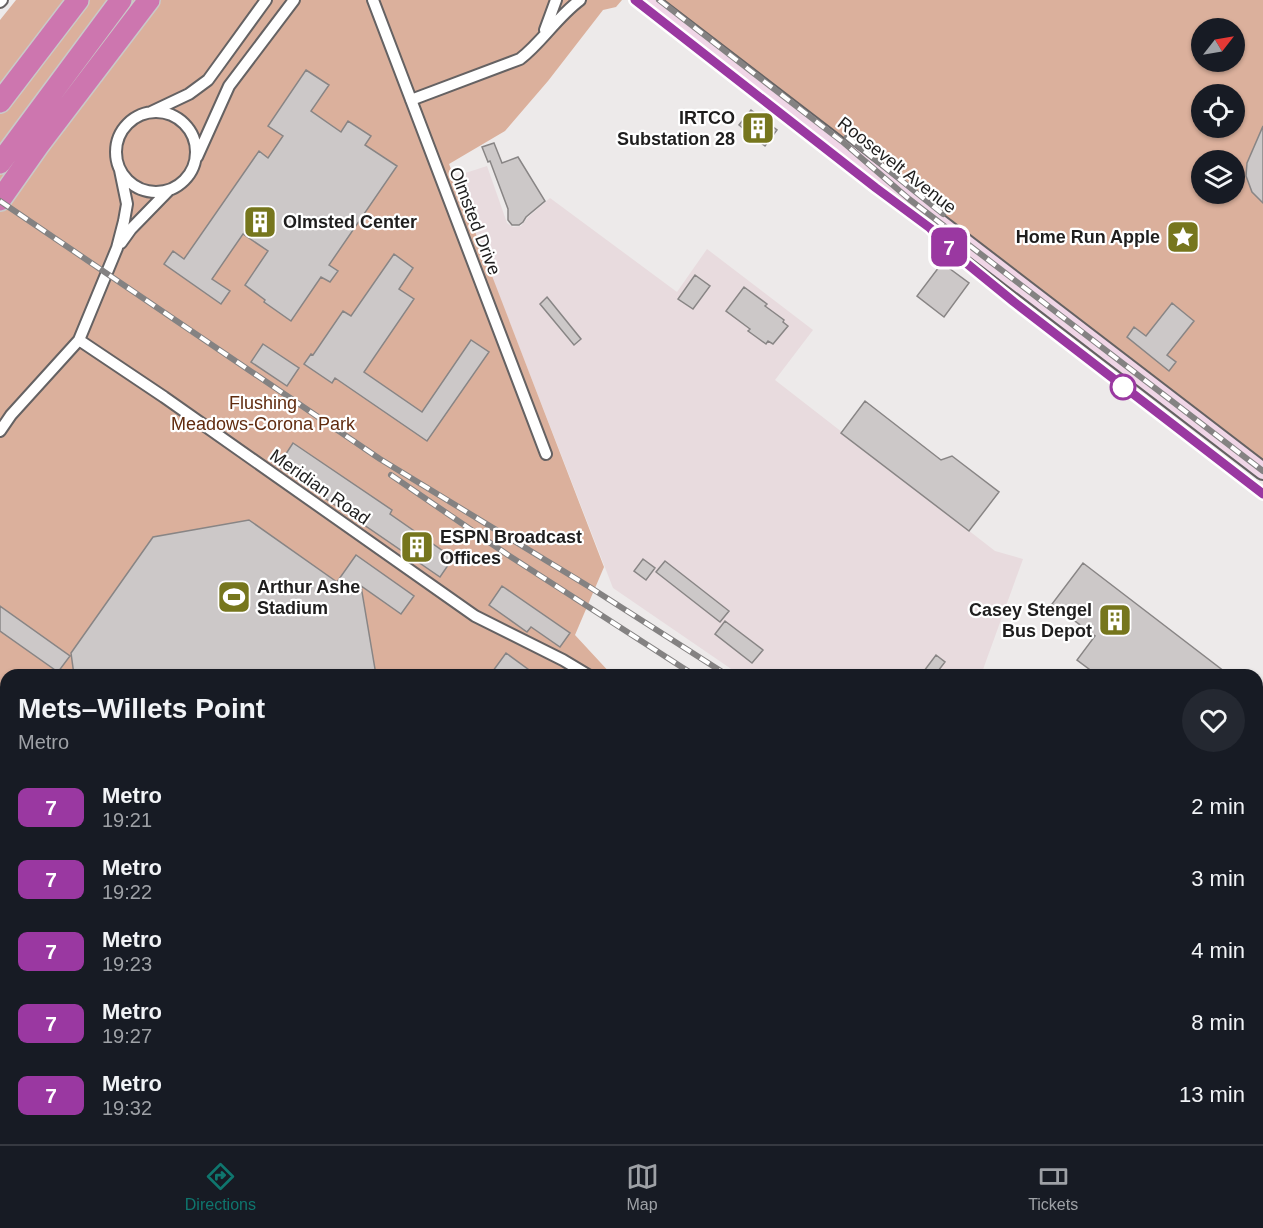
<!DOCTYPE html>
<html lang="en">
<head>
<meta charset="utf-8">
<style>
  body { margin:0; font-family:Arial,sans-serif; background:#242831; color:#f1f3f6; height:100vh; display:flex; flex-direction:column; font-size:22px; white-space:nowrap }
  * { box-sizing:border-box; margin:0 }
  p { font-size:20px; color:#9ea1a6 }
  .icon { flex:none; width:33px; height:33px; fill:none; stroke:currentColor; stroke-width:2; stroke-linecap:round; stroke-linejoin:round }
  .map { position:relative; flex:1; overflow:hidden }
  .drawer { position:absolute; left:0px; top:669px; width:1263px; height:476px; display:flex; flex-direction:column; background:#171b24; border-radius:18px 18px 0 0; box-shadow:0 2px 4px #0004 }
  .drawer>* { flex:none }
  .badge { padding:0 12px; border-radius:9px; font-size:21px; line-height:39px }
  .needle { width:39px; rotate:59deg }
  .fabs { position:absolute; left:1191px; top:18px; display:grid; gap:12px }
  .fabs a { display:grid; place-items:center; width:54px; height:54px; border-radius:50%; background:#171b24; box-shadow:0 2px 4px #0004; font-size:30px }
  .map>.badge { position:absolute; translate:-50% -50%; box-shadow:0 0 0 3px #fff }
  .round { display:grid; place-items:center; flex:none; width:63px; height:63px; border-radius:32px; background:#242831 }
  .head { display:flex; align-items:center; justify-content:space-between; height:102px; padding:0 18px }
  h1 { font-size:28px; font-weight:600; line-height:45px }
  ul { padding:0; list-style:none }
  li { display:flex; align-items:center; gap:18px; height:72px; padding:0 18px }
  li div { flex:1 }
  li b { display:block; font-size:22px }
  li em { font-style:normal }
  li .badge { min-width:66px; font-weight:700; text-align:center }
  .tabs { display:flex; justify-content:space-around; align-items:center; height:84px; border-top:2px solid #363941; background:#171b24; font-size:16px; color:#9ea1a6 }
  .tabs a { display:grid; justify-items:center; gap:3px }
  .tabs .selected { color:#0f766e }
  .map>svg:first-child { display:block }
  .built { fill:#e8dbde }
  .green { fill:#dbb09c; fill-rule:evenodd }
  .building { fill:#ccc8c8; stroke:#888585; stroke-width:1.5 }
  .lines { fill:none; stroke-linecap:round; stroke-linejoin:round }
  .pedestrian-casing { stroke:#656263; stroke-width:11 }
  .minor-casing { stroke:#656263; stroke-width:14 }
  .secondary-casing { stroke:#656263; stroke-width:20 }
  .motorway-casing { stroke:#c9c9c9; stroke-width:24 }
  .pedestrian { stroke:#fff; stroke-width:8 }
  .minor { stroke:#fff; stroke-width:10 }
  .secondary { stroke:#f0d6e7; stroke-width:16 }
  .motorway { stroke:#cd76af; stroke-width:21 }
  .rail-casing { stroke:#848282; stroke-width:6 }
  .rail { stroke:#fff; stroke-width:4; stroke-dasharray:11; stroke-linecap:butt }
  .line-casing { stroke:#fff; stroke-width:14 }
  .line { stroke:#9a38a1; stroke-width:9 }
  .stop-dot { fill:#fff; stroke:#9a38a1; stroke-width:3 }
  .labels { text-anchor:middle; stroke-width:4.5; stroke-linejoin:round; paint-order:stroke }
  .poi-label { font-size:18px; font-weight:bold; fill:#1f1e1e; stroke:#fff; text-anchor:end }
  .street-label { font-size:18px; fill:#1f1e1e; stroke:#fff }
  .park-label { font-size:18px; fill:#602b0f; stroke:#fff }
</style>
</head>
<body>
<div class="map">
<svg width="1263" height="1144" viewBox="0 0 1263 1144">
  <rect width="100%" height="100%" fill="#edeaea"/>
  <path class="built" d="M 487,166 L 507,223 L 513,227 L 521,226 L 528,217 L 550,198 L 677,292 L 707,249 L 813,330 L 775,380 L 995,551 L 1023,559 L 981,675 L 740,675 L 613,588 L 453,177 Z
    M 1257,825 L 1263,826 L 1263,939 L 1257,938 Z"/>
  <path class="green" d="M 16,0 L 622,0 L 616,7 L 603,10 L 548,81 L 505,131 L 449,164 L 604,567 L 575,635 L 612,675 L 6,675 L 6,1138 L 1257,1138 L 1257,1096 L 1263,1099 L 1263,1144 L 0,1144 L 0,20 Z
    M 649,0 L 1263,0 L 1263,471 ZM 1202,28 L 1234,28 L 1234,62 L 1202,62 ZM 1202,94 L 1234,94 L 1234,128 L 1202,128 ZM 1202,160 L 1234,160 L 1234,194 L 1202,194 Z
    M 1257,938 L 1263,939 L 1263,1039 L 1257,1035 Z"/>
  <path class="building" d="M 306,70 L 329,85 L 311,111 L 341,132 L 348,121 L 371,136 L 365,145 L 397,166 L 329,265 L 338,271 L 330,282 L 321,277 L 291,321 L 264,302 L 265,300 L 245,285 L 268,251 L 243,234 L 212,279 L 230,291 L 221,304 L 164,264 L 173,251 L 184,259 L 259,151 L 268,158 L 283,136 L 268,126 Z
    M 751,110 L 777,130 L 765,146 L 739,125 Z
    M 1263,126 L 1263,203 L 1252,192 L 1246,176 L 1247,163 Z
    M 494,143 L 502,163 L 518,157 L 545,201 L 526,217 L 523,222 L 519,225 L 512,225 L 508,220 L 508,209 L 490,161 L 488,162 L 482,147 Z
    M 394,254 L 413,268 L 399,289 L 414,299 L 364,372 L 422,412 L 471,340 L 489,352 L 427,441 L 335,378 L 332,383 L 304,364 L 311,354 L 313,355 L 343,311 L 351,316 Z
    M 942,263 L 969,283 L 944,317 L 917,296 Z
    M 695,275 L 710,286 L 693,309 L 678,299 Z
    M 744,287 L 767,304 L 765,306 L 784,320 L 783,322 L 788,326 L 773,344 L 768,341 L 766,344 L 748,331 L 750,329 L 726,311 Z
    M 547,297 L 581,339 L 574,345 L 540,304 Z
    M 1172,303 L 1194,321 L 1167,355 L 1176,362 L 1169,371 L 1127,337 L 1134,327 L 1146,336 Z
    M 263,344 L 299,368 L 287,386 L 251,362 Z
    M 865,401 L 941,460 L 952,456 L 999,492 L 969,531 L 841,433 Z
    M 293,443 L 392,510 L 390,514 L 453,558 L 440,577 L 278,466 Z
    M 249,520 L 337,582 L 356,555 L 414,596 L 401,614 L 361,586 L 376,675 L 74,675 L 71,653 L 153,537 Z
    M 643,559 L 655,568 L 646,580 L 634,571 Z
    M 665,561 L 729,611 L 720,622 L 656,572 Z
    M 1083,563 L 1229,675 L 1097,675 L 1077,660 L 1095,636 L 1052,604 Z
    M 502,586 L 570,633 L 560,647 L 531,627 L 527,632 L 489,605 Z
    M 0,606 L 70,656 L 58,672 L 0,631 Z
    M 725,621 L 763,650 L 752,663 L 715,634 Z
    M 506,653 L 536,675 L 490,675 Z
    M 936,655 L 945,662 L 935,675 L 921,675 Z"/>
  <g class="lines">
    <defs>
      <path id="pedestrian" d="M 0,994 L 6,998
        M 0,1015 L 6,1020
        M 0,1035 L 6,1027
        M 165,1138 L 170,1144
        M 189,1138 L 194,1144
        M 396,1144 L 420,1138
        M 762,1144 L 762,1138"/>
      <path id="minor" d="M 373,0 L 546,454
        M 0,2 L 2,0
        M 545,30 L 556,0
        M 411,100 L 520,59 C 542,42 557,17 580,0
        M 151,112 L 189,94 L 208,80 L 266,0
        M116 152a40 40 0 1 1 80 0a40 40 0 1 1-80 0Z
        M 197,157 L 229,86 L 294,0
        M 121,243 L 131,229 L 169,190
        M 79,340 L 164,397 L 475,616 L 563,660 L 588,675
        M 0,431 L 11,415 L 79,340 L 117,248 L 124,221 L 127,204 L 120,170
        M 1151,1138 L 1155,1144"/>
      <path id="secondary" d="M 649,0 L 1263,471"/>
      <path id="motorway" d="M 0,102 L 78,0
        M 0,163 L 121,0
        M 0,200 L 38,146 L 149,0"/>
    </defs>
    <use href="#pedestrian" class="pedestrian-casing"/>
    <use href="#minor" class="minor-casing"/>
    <use href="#secondary" class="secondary-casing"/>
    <use href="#motorway" class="motorway-casing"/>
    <use href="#pedestrian" class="pedestrian"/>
    <use href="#minor" class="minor"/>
    <use href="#secondary" class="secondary"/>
    <use href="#motorway" class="motorway"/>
    <defs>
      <path id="rail" d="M 635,0 L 930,228 L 960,258 L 1014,302 L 1263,494
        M 659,0 L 844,143 L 909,199 L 1263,471
        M 847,137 L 943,214
        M 0,201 L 380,459 L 588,586 L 727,675
        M 391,475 L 508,555 L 694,675
        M 1257,1043 L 1263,1047
        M 1257,1062 L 1263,1066"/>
    </defs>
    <use href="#rail" class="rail-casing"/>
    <use href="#rail" class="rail"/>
  </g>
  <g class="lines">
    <defs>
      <path id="line" d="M 635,0 L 876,188 L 930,228 L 960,258 L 1014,302 L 1263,494"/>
    </defs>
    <use href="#line" class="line-casing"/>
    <use href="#line" class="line"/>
  </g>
  <defs>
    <symbol id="building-square" viewBox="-11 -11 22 22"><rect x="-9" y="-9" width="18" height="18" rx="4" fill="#76761d" stroke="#fff"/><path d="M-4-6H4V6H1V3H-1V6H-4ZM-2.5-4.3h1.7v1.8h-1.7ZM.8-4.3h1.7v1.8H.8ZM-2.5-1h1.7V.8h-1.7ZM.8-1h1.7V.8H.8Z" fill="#fff"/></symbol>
    <symbol id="sight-square" viewBox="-11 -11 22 22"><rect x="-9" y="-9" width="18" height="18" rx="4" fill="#76761d" stroke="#fff"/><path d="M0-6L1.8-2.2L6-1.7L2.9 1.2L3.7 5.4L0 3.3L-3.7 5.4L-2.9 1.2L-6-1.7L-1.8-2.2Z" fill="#fff"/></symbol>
    <symbol id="stadium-square" viewBox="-11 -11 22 22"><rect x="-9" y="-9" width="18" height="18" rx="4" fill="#76761d" stroke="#fff"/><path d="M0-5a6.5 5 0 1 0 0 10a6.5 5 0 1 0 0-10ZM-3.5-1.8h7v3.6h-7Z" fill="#fff"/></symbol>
  </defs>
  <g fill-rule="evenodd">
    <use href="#building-square" x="739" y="109" width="38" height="38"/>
    <use href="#building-square" x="241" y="203" width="38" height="38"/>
    <use href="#sight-square" x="1164" y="218" width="38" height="38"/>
    <use href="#building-square" x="398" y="528" width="38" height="38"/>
    <use href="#stadium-square" x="215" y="578" width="38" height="38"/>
    <use href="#building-square" x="1096" y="601" width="38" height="38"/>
  </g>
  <circle class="stop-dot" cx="1123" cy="387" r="12"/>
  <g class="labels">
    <g class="poi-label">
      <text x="735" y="124">IRTCO<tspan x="735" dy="21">Substation 28</tspan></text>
      <text x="283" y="228" text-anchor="start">Olmsted Center</text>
      <text x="1160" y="243">Home Run Apple</text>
      <text x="440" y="543" text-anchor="start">ESPN Broadcast<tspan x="440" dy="21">Offices</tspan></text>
      <text x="257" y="593" text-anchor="start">Arthur Ashe<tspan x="257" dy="21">Stadium</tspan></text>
      <text x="1092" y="616">Casey Stengel<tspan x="1092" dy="21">Bus Depot</tspan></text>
    </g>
    <g class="street-label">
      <text transform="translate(897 165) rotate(38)" y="6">Roosevelt Avenue</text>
      <text transform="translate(475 221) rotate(69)" y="6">Olmsted Drive</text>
      <text transform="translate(320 487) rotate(35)" y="6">Meridian Road</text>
    </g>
    <g class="park-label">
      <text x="263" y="409">Flushing<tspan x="263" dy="21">Meadows-Corona Park</tspan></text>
    </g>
  </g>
</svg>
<div class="fabs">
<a><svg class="needle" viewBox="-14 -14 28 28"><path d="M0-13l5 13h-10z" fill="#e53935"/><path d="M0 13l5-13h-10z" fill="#9ea1a6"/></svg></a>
<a><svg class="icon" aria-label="locate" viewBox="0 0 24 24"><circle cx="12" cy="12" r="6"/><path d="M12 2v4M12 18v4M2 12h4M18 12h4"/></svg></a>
<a><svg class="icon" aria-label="layers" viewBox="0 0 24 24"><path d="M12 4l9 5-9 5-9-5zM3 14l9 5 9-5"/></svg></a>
</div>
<b class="badge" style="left:949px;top:247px;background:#9a38a1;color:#fff">7</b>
<section class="drawer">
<div class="head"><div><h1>Mets–Willets Point</h1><p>Metro</p></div><a class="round"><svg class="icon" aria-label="heart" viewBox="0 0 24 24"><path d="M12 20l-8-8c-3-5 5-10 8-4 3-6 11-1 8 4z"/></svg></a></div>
<ul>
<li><span class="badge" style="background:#9a38a1;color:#fff">7</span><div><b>Metro</b><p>19:21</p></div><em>2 min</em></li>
<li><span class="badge" style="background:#9a38a1;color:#fff">7</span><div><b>Metro</b><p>19:22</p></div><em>3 min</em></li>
<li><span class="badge" style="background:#9a38a1;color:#fff">7</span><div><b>Metro</b><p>19:23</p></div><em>4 min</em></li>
<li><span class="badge" style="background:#9a38a1;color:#fff">7</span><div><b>Metro</b><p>19:27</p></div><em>8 min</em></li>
<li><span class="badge" style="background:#9a38a1;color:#fff">7</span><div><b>Metro</b><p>19:32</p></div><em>13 min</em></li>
</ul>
</section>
</div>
<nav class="tabs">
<a class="selected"><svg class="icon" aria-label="directions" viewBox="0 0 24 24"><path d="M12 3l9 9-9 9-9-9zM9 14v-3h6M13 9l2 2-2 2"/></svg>Directions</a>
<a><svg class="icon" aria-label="map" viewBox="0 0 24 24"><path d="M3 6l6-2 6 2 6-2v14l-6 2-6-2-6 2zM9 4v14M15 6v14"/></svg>Map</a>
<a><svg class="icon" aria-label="tickets" viewBox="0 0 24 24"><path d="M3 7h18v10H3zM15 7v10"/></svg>Tickets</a>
</nav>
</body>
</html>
